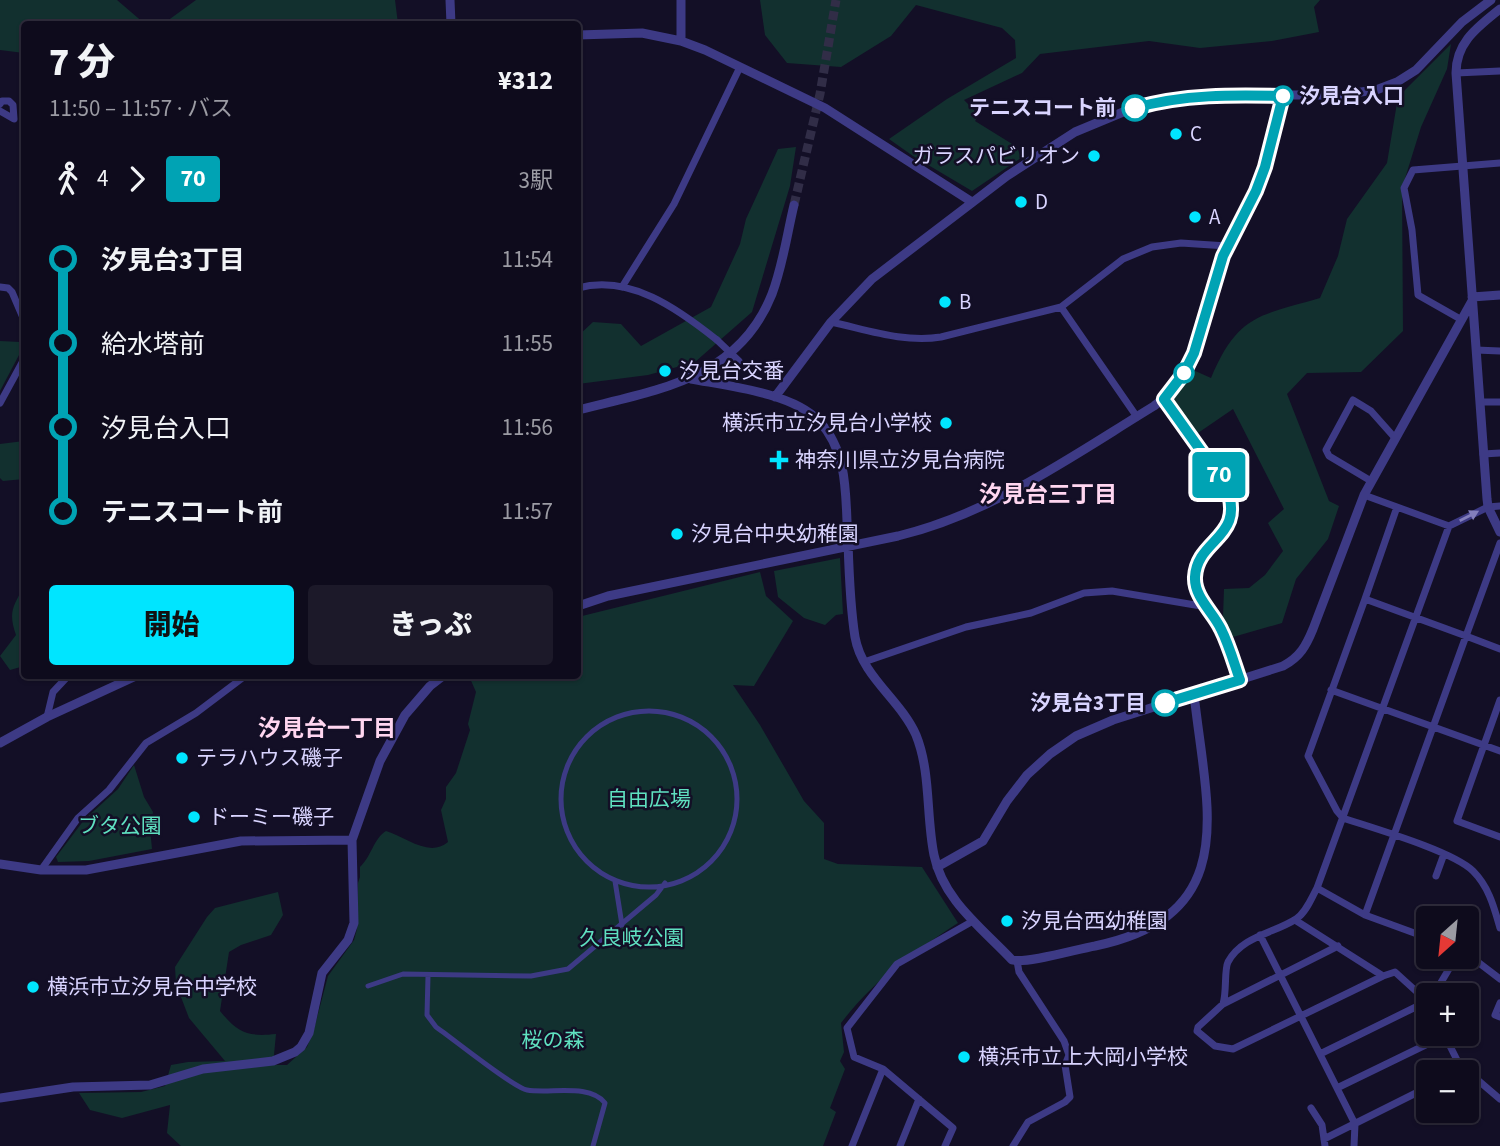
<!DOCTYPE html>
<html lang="ja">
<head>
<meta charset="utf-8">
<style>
  body { margin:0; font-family:"Source Sans 3","Noto Sans JP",sans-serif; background:#1c1929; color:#f1f3f6; height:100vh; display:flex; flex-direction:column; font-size:26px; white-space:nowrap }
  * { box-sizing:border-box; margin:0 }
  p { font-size:23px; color:#9b9ba3 }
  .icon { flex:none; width:38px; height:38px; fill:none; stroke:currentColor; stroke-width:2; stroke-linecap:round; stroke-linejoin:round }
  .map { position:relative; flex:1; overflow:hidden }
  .drawer { position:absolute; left:21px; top:21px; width:560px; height:658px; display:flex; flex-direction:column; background:#0e0b1c; border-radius:7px; box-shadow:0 2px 5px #0004,0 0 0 2px #2e2b3b }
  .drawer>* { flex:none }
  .badge { padding:0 14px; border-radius:5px; font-size:24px; line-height:46px }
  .needle { width:46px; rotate:207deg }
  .fabs { position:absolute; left:1416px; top:906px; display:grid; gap:14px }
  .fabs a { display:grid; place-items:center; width:63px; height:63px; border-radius:7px; background:#0e0b1c; box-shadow:0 2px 5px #0004,0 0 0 2px #2e2b3b; font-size:35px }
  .map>.badge { position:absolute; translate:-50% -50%; box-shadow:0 0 0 4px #fff }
  .legs { display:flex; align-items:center; gap:10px; height:77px; padding:0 28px; font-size:23px }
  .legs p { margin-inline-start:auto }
  .headline { display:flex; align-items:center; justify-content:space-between; height:119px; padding:0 28px }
  h1 { font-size:38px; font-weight:800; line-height:52px }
  .primary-button { display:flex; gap:14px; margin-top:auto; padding:14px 28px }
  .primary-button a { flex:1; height:80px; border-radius:7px; background:#00e5ff; color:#111; font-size:28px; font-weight:800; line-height:80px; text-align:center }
  .primary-button a+a { background:#1c1929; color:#f1f3f6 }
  ul { padding:0 28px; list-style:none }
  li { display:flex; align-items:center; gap:24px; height:84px; font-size:26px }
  li i { display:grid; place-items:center; width:10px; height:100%; margin:0 9px; background:currentColor }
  li i::after { content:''; width:18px; height:18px; margin:-9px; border:5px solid; border-radius:50%; background:#0e0b1c }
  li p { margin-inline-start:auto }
  li:first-child i { background:linear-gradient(#0000 50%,currentColor 0) }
  li:last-child i { background:linear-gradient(currentColor 50%,#0000 0) }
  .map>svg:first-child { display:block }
  .green { fill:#12302f }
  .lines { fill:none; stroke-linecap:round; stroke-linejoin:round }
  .tertiary-tunnel { stroke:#312d47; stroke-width:9; stroke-dasharray:9 4.5; stroke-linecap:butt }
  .pedestrian { stroke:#3d3a85; stroke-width:5 }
  .minor { stroke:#3d3a85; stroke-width:7 }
  .tertiary { stroke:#3d3a85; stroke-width:9 }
  .minor-bridge { stroke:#3d3a85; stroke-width:7 }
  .oneway { fill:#837fbc }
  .line-1-casing { stroke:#fff; stroke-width:16 }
  .line-1 { stroke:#00a3b4; stroke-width:10 }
  .stop-1-dot { fill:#fff; stroke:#00a3b4; stroke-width:3.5 }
  .poi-dot { fill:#00e5ff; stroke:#130f26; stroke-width:2.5 }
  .labels { text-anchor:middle; stroke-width:5; stroke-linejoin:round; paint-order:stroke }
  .stop-label { font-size:21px; font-weight:bold; fill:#d9d4ff; stroke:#130f26; text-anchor:end }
  .poi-label { font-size:21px; fill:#d9d4ff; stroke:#130f26; text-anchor:start }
  .park-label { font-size:21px; fill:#5fe0c0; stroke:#130f26 }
  .neighbourhood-label { font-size:23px; font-weight:bold; fill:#ffd6f0; stroke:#130f26 }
</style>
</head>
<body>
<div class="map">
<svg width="1500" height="1146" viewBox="0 0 1500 1146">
  <rect width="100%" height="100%" fill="#130f26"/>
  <path class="green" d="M 0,0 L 117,0 L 145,24 L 24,24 L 24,53 L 0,50 Z
    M 196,0 L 395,0 L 398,24 L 163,24 Z
    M 760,0 L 1320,0 L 1314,7 L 1319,32 L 1272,41 L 1200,48 L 1149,41 L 1040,54 L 1022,73 L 964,100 L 979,115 L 975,121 L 1017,147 L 1021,158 L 972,191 L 913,156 L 889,139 L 947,99 L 1016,58 L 1015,40 L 1002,28 L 916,5 L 891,36 L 841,67 L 787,63 L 765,35 Z
    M 1451,44 L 1447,69 L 1421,127 L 1402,188 L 1403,331 L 1361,372 L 1307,373 L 1287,394 L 1329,501 L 1339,506 L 1328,539 L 1296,579 L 1282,623 L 1233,637 L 1223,617 L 1224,589 L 1249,588 L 1265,575 L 1283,551 L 1268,523 L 1284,509 L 1233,409 L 1198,433 L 1173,400 L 1193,370 L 1211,378 C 1238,315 1258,316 1320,298 L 1338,256 L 1347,219 L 1387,163 L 1397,103 L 1395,100 Z
    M 796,147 L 790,186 L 752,312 L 695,362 L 648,375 L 578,384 L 578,336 L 593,322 L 621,324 L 641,346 L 711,307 L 740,244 L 746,219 L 778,149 Z
    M 0,341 L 20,342 L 19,355 L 0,391 Z
    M 24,441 L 24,479 L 3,481 L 0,478 L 0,444 Z
    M 840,558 L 843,614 L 836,615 L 825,625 L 804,618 L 778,597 L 774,571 Z
    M 760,572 L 766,596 L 793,621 L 754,686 L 733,685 L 760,725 L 804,801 L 824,823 L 824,859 L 838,864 L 922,867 L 958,923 C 912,953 875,979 841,1023 L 844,1052 L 840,1061 L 845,1069 L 830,1108 L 836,1112 L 823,1146 L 181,1146 L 167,1133 L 170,1105 L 122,1118 L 90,1110 L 79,1093 L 141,1092 L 165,1086 L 171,1065 L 188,1062 L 225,1061 L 189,1018 L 176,984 L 175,967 L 207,917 L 215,908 L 278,892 L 283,915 L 271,935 L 241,945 L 229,952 L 220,1011 C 238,1033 248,1037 276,1034 L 273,1065 L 287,1065 L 307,1047 L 314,1029 L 328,976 L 354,940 L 357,929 L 358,883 L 360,877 L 360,867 C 371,857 374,838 386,831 C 406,837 429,858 448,842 L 441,810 L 446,799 L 446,787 L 456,773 L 470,730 L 468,724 L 476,692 L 469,676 L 578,676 L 578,617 Z
    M 24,586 L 24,666 L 10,670 L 0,656 L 16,635 C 8,612 13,607 24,586 Z
    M 134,765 L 144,797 L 153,812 L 150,828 L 152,849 L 89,861 L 58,862 L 56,857 L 84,820 L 118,789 Z"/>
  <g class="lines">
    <path class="tertiary-tunnel" d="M 794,205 L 820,94 L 836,0"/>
    <path class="pedestrian" d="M561 799a88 88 0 1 1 176 0a88 88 0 1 1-176 0Z
      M 615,881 L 622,925
      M 428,976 L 427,1015 L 436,1027 C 452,1038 514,1088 527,1090 C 550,1094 589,1083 605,1103 L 593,1146
      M 368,986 L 403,974 L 531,976 L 568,969 L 656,895 L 665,883"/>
    <path class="minor" d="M 1456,73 L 1500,71
      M 0,104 L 2,101 L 9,101 L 13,105 L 14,119 L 0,111
      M 0,287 L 8,288 L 12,292 L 24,320
      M 622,287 L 674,204 L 740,67
      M 578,288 C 630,274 678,309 717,340
      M 1061,307 L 1137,417
      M 1462,320 L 1418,295 L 1412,230 L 1404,188 L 1413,170 L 1500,163
      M 831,322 C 868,330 904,343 941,337 L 1061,307 L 1123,259 L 1152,247 L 1181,243 L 1227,246
      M 1476,350 L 1500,351
      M 1164,399 L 1226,486 C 1247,539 1197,538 1195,577 C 1194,598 1213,612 1221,629 C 1229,645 1234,663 1240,680
      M 1480,402 L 1500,402
      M 0,403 L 24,359
      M 1483,454 L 1500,453
      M 1371,481 L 1329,456 L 1326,450 L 1353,400 L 1371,411 L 1395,438
      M 1364,495 L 1397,507
      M 1449,526 L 1397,507 L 1365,599 L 1466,636 L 1500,543
      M 1365,599 L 1308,756 L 1337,811 L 1343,818 C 1373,828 1453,851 1473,871 C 1489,887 1494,907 1500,928
      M 864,662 L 966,627 L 1031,613 L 1084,593 L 1112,591 L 1207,607
      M 1331,690 L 1500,751
      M 1500,700 L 1457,821 L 1500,837
      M 47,717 L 53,692 L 68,676
      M 41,870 L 78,818 L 109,790 L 146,743 L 196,713 L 245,676
      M 1436,876 L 1444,854
      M 1317,888 L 1365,915 L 1428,938
      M 1365,915 L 1466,636 L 1500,649
      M 1295,920 L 1383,976 L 1395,972 L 1428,1002
      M 1260,935 L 1355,1124 L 1354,1146
      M 1338,946 L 1223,1004 L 1198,1027 L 1197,1031 L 1215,1046 L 1233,1049 L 1383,976
      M 1466,953 L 1500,979
      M 1433,996 L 1456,957
      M 1500,1003 L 1495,1015 L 1500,1017
      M 1223,1004 C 1227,991 1224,970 1228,962 C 1242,936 1275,933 1296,919 C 1306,913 1312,897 1317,888 L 1449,526 L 1488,507 L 1500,506
      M 1444,1034 L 1459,1064 L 1500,1099
      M 1320,1054 L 1428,1001
      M 1337,1088 L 1444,1036
      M 1311,1108 L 1322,1125 L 1325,1146
      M 1324,1139 L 1428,1087
      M 852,1146 L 883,1069
      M 900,1146 L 919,1099
      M 945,1146 L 953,1128 L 883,1069 L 854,1057 L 847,1028 L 897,964 L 973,921
      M 1013,1146 L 1028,1122 L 1065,1102 L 1070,1097 L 1065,1065 L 1069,1055 L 1064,1041 L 1019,972 L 1017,961"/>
    <path class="tertiary" d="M 450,0 L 451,24
      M 1500,9 C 1478,27 1456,42 1456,73 L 1487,499 L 1488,507 L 1500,532
      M 578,35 L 642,33 L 681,41 L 705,50 L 825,108 L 972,202
      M 681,41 L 681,0
      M 1472,297 L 1500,295
      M 691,379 C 728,386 793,393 819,421 C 850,454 845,500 848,542 C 849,573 850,606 855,637 C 862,677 900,699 916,735 C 931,772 926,816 934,855 C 943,900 982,928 1012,960 C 1027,964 1077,949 1095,946 C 1244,915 1206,807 1194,694
      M 775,397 L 831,322 L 872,279 L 1007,176 L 1075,132 L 1128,110 L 1179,99 L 1235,95 L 1338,95 L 1376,90 L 1397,82 L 1416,70 L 1462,22 L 1491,0
      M 578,410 C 656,390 738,380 772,294 C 783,265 787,234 794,205
      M 578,606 L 608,596 L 898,536 C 993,513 1072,456 1154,406 C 1201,372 1204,308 1223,257 C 1232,233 1246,213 1257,189 C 1269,160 1275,127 1283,96
      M 0,743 L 47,717 L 136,676
      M 0,864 L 41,870 L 86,870 L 241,841 L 352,840
      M 937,867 L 983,841 L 1007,801 L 1027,775 L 1050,754 L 1076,736 L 1113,720 L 1283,666 C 1300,657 1306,646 1313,629 L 1364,495 L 1472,301
      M 0,1098 L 73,1087 L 150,1085 L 203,1069 L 273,1061 L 295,1052 L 301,1047 L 309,1033 L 322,973 L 348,940 L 354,923 L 352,840 L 380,761 L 405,715 L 430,686 L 443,676"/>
    <path class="minor-bridge" d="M 717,340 L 739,361"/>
  </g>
  <defs><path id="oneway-solid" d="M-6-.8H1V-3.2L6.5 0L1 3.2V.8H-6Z" transform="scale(1.75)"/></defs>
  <use class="oneway" href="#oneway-solid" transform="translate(1469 516) rotate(-27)"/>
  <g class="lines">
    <defs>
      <path id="line-1" d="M 1135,108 C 1184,94 1233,95 1283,96 L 1265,167 L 1256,191 L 1223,256 L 1194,353 L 1184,373 L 1164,399 L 1226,486 C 1247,538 1197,538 1195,577 C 1194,597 1213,612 1221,629 C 1229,645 1234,663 1240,680 L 1165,703"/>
    </defs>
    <use href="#line-1" class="line-1-casing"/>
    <use href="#line-1" class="line-1"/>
  </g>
  <g class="stop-1-dot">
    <circle cx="1283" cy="96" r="9"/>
    <circle cx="1135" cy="108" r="12"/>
    <circle cx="1184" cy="373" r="9"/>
    <circle cx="1165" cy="703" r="12"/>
  </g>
  <g class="poi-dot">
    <circle cx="1176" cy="134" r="7"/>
    <circle cx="1094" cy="156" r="7"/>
    <circle cx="1021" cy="202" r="7"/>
    <circle cx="1195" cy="217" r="7"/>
    <circle cx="945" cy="302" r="7"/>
    <circle cx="665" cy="371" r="7"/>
    <circle cx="946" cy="423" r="7"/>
    <path d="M775.5 449.5h7v7h7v7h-7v7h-7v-7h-7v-7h7z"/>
    <circle cx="677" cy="534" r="7"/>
    <circle cx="182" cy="758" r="7"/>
    <circle cx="194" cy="817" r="7"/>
    <circle cx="1007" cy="921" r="7"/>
    <circle cx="33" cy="987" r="7"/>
    <circle cx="964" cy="1057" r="7"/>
  </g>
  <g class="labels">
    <g class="stop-label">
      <text x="1299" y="103" text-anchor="start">汐見台入口</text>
      <text x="1116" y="115">テニスコート前</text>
      <text x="1146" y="710">汐見台3丁目</text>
    </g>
    <g class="poi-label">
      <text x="1190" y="141">C</text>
      <text x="1080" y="163" text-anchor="end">ガラスパビリオン</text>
      <text x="1035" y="209">D</text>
      <text x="1209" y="224">A</text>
      <text x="959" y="309">B</text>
      <text x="679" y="378">汐見台交番</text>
      <text x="932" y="430" text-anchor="end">横浜市立汐見台小学校</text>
      <text x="795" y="467">神奈川県立汐見台病院</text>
      <text x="691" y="541">汐見台中央幼稚園</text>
      <text x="196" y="765">テラハウス磯子</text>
      <text x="208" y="824">ドーミー磯子</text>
      <text x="1021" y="928">汐見台西幼稚園</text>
      <text x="47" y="994">横浜市立汐見台中学校</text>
      <text x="978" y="1064">横浜市立上大岡小学校</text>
    </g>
    <g class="park-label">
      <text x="649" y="806">自由広場</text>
      <text x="120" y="833">ブタ公園</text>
      <text x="632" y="945">久良岐公園</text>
      <text x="553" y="1047">桜の森</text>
    </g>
    <g class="neighbourhood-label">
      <text x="1048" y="502">汐見台三丁目</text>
      <text x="327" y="736">汐見台一丁目</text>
    </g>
  </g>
</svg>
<div class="fabs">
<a><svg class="needle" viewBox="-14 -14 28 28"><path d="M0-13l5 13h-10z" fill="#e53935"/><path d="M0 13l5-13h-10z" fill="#9b9ba3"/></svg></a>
<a>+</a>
<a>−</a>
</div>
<b class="badge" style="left:1219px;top:475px;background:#00a3b4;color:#fff">70</b>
<section class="drawer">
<div class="headline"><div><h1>7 分</h1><p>11:50 – 11:57 · バス</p></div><b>¥312</b></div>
<div class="legs"><svg class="icon" aria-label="walk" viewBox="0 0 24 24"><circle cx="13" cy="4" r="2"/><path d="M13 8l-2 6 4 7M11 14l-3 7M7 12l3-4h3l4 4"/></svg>4<svg class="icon" aria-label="forward" viewBox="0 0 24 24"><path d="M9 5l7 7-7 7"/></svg><b class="badge" style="background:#00a3b4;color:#fff">70</b><p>3駅</p></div>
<ul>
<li><i style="color:#00a3b4"></i><b>汐見台3丁目</b><p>11:54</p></li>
<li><i style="color:#00a3b4"></i><span>給水塔前</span><p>11:55</p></li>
<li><i style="color:#00a3b4"></i><span>汐見台入口</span><p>11:56</p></li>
<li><i style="color:#00a3b4"></i><b>テニスコート前</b><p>11:57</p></li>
</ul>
<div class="primary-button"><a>開始</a><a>きっぷ</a></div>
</section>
</div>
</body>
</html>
